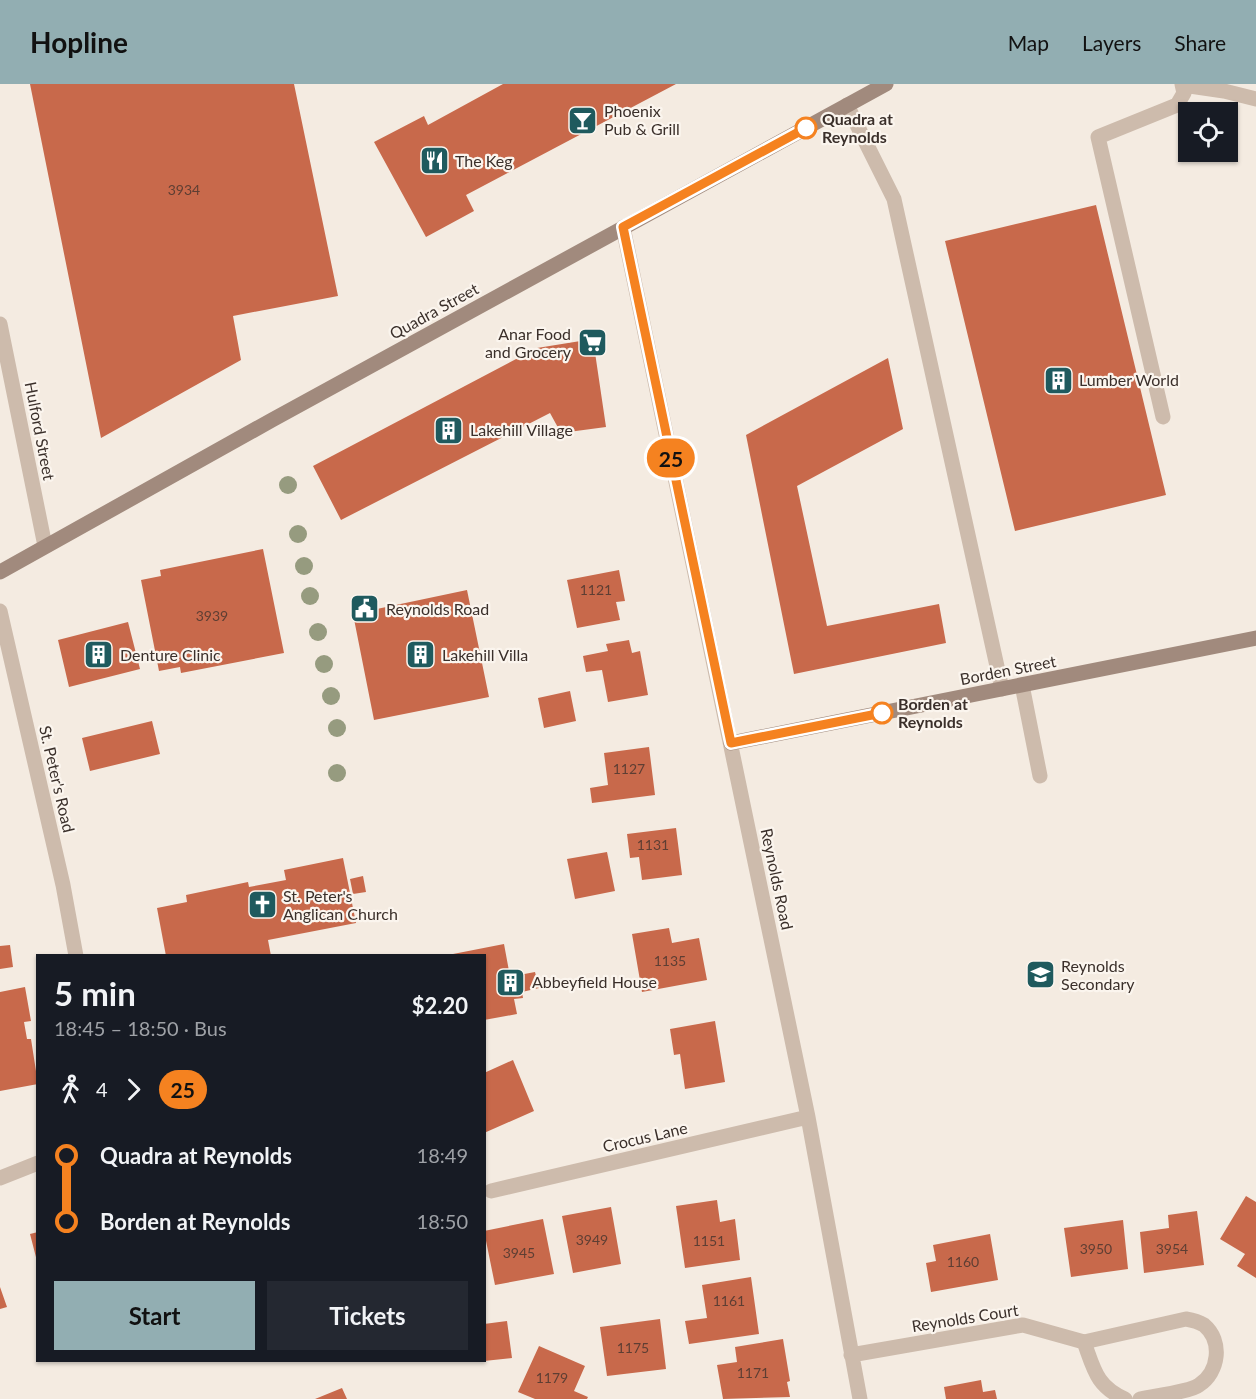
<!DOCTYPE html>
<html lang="en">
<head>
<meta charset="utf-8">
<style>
  body { margin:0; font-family:Lato,sans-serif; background:#242831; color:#f1f3f6; height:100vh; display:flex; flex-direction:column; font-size:22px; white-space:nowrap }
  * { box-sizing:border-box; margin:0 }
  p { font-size:20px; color:#9ea1a6 }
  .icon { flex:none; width:33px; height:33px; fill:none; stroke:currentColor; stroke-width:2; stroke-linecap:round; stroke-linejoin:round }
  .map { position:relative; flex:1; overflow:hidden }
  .details { position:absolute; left:36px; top:870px; width:450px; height:408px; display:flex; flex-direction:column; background:#171b24; border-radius:0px; box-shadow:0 2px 4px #0004 }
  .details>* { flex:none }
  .badge { padding:0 12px; border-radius:20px; font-size:21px; line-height:39px }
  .controls { position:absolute; left:1178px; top:18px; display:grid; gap:12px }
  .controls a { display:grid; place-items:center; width:60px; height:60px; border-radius:0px; background:#171b24; box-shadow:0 2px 4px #0004; font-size:30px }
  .map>.badge { position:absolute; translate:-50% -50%; box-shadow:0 0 0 3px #fff }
  .legs { display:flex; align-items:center; gap:9px; height:66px; padding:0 18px; font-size:20px }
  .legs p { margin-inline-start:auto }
  .summary { display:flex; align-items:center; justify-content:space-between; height:102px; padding:0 18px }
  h1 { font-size:33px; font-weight:700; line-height:45px }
  .primary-button { display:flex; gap:12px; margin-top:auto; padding:12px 18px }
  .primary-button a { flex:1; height:69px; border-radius:0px; background:#92aeb2; color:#111; font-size:24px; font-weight:700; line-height:69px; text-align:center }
  .primary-button a+a { background:#242831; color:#f1f3f6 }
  ul { padding:0 18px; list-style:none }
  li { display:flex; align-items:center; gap:21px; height:66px; font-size:22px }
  li i { display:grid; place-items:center; width:9px; height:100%; margin:0 8px; background:currentColor }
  li i::after { content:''; width:15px; height:15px; margin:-8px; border:4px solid; border-radius:50%; background:#171b24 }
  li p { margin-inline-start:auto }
  li:first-child i { background:linear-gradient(#0000 50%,currentColor 0) }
  li:last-child i { background:linear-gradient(currentColor 50%,#0000 0) }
  header { display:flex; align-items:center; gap:36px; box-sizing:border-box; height:84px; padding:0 30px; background:#92aeb2; color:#111 }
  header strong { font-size:28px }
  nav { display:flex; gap:33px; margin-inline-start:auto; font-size:21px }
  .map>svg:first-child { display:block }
  .building { fill:#c8694b }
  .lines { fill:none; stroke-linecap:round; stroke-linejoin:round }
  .lane { stroke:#cdbbac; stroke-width:15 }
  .street { stroke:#cdbbac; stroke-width:15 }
  .secondary { stroke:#a18a7d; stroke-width:15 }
  .tree { fill:#969b7f }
  .line-1-casing { stroke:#fff; stroke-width:14 }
  .line-1 { stroke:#f58220; stroke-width:9 }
  .stop-1-dot { fill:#fff; stroke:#f58220; stroke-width:3 }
  .labels { text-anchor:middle; stroke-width:4.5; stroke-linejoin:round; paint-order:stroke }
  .number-label { font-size:14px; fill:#5e3e33 }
  .poi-label { font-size:16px; fill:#3b302b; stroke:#fbf5ee; text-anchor:start }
  .stop-label { font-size:16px; font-weight:bold; fill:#3b302b; stroke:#fbf5ee; text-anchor:start }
  .street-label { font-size:16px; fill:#3b302b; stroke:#fbf5ee }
</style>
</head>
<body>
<header>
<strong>Hopline</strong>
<nav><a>Map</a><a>Layers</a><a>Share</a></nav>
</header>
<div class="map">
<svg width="1256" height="1315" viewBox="0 0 1256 1315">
  <rect width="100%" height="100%" fill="#f4ebe1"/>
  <path class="building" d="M 30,0 L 294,0 L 338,212 L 233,232 L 241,276 L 101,354 Z
    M 503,0 L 676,0 L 466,111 L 474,127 L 426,153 L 374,58 L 424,32 L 428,41 Z
    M 1096,121 L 1166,411 L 1015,447 L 945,157 Z
    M 593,255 L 606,343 L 561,349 L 550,329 L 341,436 L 313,382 L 537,264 Z
    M 888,274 L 903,345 L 797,402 L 827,542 L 939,520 L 946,559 L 794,590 L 746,351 Z
    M 263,465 L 284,569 L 181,589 L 180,583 L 159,587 L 141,496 L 161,492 L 160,486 Z
    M 619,486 L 625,517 L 616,518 L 620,536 L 577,544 L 567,496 Z
    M 467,506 L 489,613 L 374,636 L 353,530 Z
    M 128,538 L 140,585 L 69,603 L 58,556 Z
    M 629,556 L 632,569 L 640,567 L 648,611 L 608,618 L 602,586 L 586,588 L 583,572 L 608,567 L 606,560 Z
    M 570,607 L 576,637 L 544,644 L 538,614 Z
    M 152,637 L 160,670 L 90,687 L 82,654 Z
    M 649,663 L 655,711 L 592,719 L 590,704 L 608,701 L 604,669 Z
    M 676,744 L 682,791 L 642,796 L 639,773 L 630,774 L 627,750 Z
    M 607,768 L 615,807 L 575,815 L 567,775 Z
    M 343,774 L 356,839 L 268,856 L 271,872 L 166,872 L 157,824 L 187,818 L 186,811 L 248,798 L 249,803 L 286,796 L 284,786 Z
    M 363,792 L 366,808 L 353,810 L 350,795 Z
    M 669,844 L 672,859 L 699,854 L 707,896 L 642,908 L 632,850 Z
    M 504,860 L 509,887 L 517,885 L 519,891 L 535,888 L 539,904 L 522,908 L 523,914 L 514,915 L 517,930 L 484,936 L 484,872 L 453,870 Z
    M 10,861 L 13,883 L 0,885 L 0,862 Z
    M 25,903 L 31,937 L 24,938 L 27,955 L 31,955 L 38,1000 L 0,1007 L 0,908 Z
    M 715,937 L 725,998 L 685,1005 L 680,970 L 674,971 L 670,945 Z
    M 513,976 L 534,1027 L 484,1049 L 484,989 Z
    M 1246,1112 L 1256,1118 L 1256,1194 L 1237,1182 L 1245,1170 L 1220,1155 Z
    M 717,1116 L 720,1138 L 735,1135 L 740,1176 L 685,1184 L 676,1122 Z
    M 611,1123 L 621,1180 L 573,1189 L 562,1132 Z
    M 1197,1127 L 1204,1181 L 1144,1189 L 1140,1148 L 1169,1144 L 1168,1131 Z
    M 543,1135 L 554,1190 L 495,1201 L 484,1147 Z
    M 1123,1136 L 1128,1185 L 1071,1193 L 1064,1144 Z
    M 38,1148 L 38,1177 L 37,1177 L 30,1150 Z
    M 990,1150 L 998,1196 L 931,1208 L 926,1179 L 936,1177 L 933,1161 Z
    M 751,1193 L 759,1250 L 689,1260 L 685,1237 L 707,1234 L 702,1201 Z
    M 0,1203 L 7,1223 L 0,1225 Z
    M 660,1235 L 666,1285 L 607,1292 L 600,1243 Z
    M 507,1237 L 512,1274 L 484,1277 L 484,1240 Z
    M 783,1255 L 790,1297 L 787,1298 L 790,1313 L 723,1315 L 717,1281 L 737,1278 L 735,1263 Z
    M 539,1262 L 585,1282 L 574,1307 L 588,1313 L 587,1315 L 535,1315 L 518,1308 Z
    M 981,1296 L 983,1308 L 995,1306 L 997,1315 L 946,1315 L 944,1303 Z
    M 342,1304 L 347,1315 L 315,1315 Z"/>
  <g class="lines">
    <path class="lane" d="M 1183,1 L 1224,7 L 1256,15
      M 847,21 L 894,115 L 1002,605
      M 1163,333 L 1098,53 L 1177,21 L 1184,9 L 1182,0
      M 1022,601 L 1040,692"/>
    <path class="street" d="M 623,143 L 808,1033 L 860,1315
      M 0,240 L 45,462
      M 0,527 L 63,801 L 76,872
      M 0,1094 L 38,1079
      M 491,1107 L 808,1033
      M 1084,1258 C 1094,1285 1096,1302 1125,1315
      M 851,1271 L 1023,1241 L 1084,1258 L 1186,1235 C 1192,1236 1199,1238 1204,1241 C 1223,1257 1219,1288 1199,1301 C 1190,1308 1153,1312 1140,1315"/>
    <path class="secondary" d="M 0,488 L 272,336 L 886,0
      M 731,659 L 1256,554"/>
  </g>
  <g class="tree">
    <circle cx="288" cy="401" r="9"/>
    <circle cx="298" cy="450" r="9"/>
    <circle cx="304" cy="482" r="9"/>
    <circle cx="310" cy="512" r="9"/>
    <circle cx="318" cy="548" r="9"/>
    <circle cx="324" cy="580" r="9"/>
    <circle cx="331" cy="612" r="9"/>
    <circle cx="337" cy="644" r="9"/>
    <circle cx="337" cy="689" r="9"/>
  </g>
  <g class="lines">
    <defs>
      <path id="line-1" d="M 806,44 L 623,143 L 731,659 L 882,629"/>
    </defs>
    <use href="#line-1" class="line-1-casing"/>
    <use href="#line-1" class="line-1"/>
  </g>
  <defs>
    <symbol id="bar-square" viewBox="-11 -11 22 22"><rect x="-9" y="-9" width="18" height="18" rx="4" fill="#1f5a5e" stroke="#fbf5ee"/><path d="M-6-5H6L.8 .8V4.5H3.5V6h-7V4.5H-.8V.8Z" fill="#fff"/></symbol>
    <symbol id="restaurant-square" viewBox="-11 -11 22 22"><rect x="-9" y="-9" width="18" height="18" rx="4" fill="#1f5a5e" stroke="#fbf5ee"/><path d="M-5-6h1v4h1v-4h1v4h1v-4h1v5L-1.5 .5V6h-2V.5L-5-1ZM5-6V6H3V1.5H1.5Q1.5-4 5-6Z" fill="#fff"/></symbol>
    <symbol id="supermarket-square" viewBox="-11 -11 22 22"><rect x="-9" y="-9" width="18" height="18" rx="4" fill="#1f5a5e" stroke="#fbf5ee"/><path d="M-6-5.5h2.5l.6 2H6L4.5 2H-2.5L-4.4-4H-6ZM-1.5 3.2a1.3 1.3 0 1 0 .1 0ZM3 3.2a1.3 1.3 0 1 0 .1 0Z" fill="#fff"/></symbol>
    <symbol id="building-square" viewBox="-11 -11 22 22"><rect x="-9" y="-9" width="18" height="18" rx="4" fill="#1f5a5e" stroke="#fbf5ee"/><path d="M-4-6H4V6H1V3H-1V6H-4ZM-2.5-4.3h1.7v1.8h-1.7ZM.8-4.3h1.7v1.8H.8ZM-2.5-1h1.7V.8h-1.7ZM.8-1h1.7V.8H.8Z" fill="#fff"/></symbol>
    <symbol id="civic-square" viewBox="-11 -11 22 22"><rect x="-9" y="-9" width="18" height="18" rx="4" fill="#1f5a5e" stroke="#fbf5ee"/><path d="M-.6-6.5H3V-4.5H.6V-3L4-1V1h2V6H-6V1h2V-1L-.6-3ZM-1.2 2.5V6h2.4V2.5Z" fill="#fff"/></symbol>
    <symbol id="church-square" viewBox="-11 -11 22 22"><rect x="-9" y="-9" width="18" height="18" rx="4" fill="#1f5a5e" stroke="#fbf5ee"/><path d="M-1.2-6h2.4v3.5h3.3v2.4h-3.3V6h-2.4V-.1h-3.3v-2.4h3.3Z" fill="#fff"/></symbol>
    <symbol id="school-square" viewBox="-11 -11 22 22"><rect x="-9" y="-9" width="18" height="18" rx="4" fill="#1f5a5e" stroke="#fbf5ee"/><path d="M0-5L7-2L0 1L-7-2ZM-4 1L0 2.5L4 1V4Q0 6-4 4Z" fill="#fff"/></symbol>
  </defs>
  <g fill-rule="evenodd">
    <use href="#bar-square" x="566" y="20" width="33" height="33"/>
    <use href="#restaurant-square" x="418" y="60" width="33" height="33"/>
    <use href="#supermarket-square" x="576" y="242" width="33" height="33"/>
    <use href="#building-square" x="1042" y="280" width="33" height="33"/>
    <use href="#building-square" x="432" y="330" width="33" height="33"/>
    <use href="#civic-square" x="348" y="508" width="33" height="33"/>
    <use href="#building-square" x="82" y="554" width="33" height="33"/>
    <use href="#building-square" x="404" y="554" width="33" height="33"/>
    <use href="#church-square" x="246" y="804" width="33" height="33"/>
    <use href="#school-square" x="1024" y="874" width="33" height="33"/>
    <use href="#building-square" x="494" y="882" width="33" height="33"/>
  </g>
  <g class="stop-1-dot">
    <circle cx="806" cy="44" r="10"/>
    <circle cx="882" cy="629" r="10"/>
  </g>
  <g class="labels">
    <g class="number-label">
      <text x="184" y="111">3934</text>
      <text x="596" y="511">1121</text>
      <text x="212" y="537">3939</text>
      <text x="629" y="690">1127</text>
      <text x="653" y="766">1131</text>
      <text x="670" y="882">1135</text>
      <text x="592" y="1161">3949</text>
      <text x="709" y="1162">1151</text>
      <text x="1096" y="1170">3950</text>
      <text x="1172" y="1170">3954</text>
      <text x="519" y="1174">3945</text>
      <text x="963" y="1183">1160</text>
      <text x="729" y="1222">1161</text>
      <text x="633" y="1269">1175</text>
      <text x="753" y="1294">1171</text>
      <text x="552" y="1299">1179</text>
    </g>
    <g class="poi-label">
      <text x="604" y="33">Phoenix<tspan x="604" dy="18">Pub &amp; Grill</tspan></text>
      <text x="455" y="83">The Keg</text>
      <text x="571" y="256" text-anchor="end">Anar Food<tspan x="571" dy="18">and Grocery</tspan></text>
      <text x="1079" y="302">Lumber World</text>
      <text x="470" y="352">Lakehill Village</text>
      <text x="386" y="531">Reynolds Road</text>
      <text x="120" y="577">Denture Clinic</text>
      <text x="442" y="577">Lakehill Villa</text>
      <text x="283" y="818">St. Peter's<tspan x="283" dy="18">Anglican Church</tspan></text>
      <text x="1061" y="888">Reynolds<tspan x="1061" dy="18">Secondary</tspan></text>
      <text x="532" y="904">Abbeyfield House</text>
    </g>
    <g class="stop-label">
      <text x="822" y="41">Quadra at<tspan x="822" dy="18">Reynolds</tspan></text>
      <text x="898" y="626">Borden at<tspan x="898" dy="18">Reynolds</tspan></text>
    </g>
    <g class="street-label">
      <text transform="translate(434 227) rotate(-29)" y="6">Quadra Street</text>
      <text transform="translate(40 347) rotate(79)" y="6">Hulford Street</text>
      <text transform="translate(1008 586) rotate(-11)" y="6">Borden Street</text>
      <text transform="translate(57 695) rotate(77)" y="6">St. Peter's Road</text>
      <text transform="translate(777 795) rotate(78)" y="6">Reynolds Road</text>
      <text transform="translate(645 1053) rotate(-13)" y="6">Crocus Lane</text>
      <text transform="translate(965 1234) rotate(-9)" y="6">Reynolds Court</text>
    </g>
  </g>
</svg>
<div class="controls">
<a><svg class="icon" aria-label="locate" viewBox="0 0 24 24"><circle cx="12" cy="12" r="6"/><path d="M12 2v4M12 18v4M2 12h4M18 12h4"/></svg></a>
</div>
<b class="badge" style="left:671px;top:374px;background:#f58220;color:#111">25</b>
<section class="details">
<div class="summary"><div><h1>5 min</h1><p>18:45 – 18:50 · Bus</p></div><b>$2.20</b></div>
<div class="legs"><svg class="icon" aria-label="walk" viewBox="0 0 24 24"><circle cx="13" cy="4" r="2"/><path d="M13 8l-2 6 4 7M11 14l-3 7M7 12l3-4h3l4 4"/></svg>4<svg class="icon" aria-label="forward" viewBox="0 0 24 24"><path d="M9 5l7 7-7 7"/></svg><b class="badge" style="background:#f58220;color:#111">25</b></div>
<ul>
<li><i style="color:#f58220"></i><b>Quadra at Reynolds</b><p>18:49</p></li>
<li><i style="color:#f58220"></i><b>Borden at Reynolds</b><p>18:50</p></li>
</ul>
<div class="primary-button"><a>Start</a><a>Tickets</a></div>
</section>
</div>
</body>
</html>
